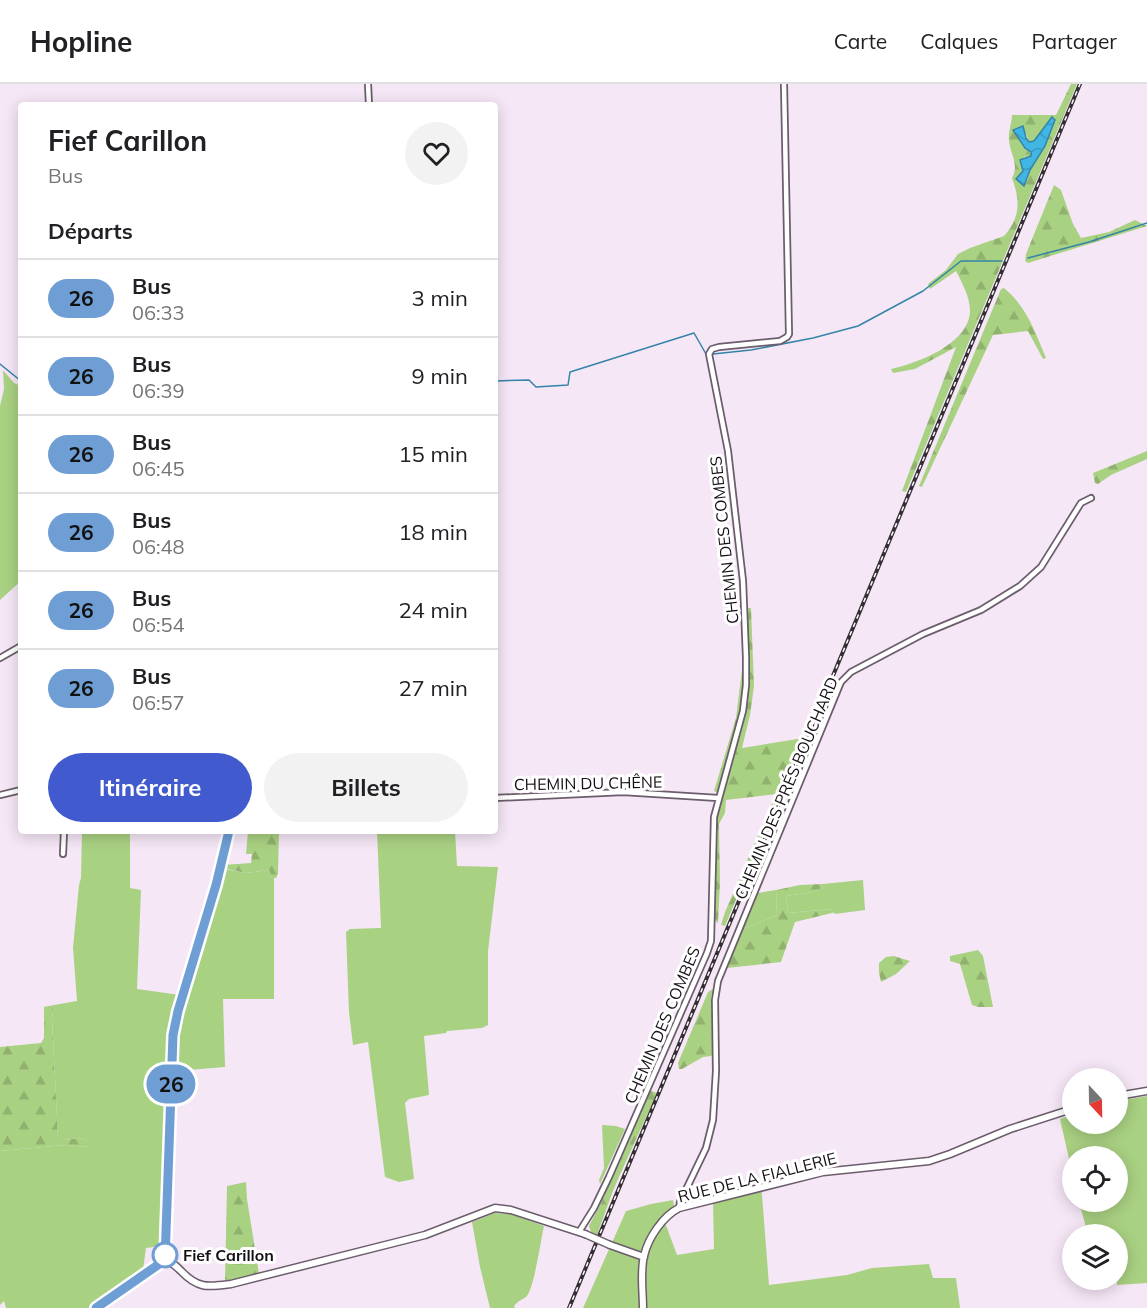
<!DOCTYPE html>
<html lang="fr">
<head>
<meta charset="utf-8">
<style>
  body { margin:0; font-family:Mulish,sans-serif; background:#f2f2f2; color:#202124; height:100vh; display:flex; flex-direction:column; font-size:22px; white-space:nowrap }
  * { box-sizing:border-box; margin:0 }
  p { font-size:20px; color:#757577 }
  .icon { flex:none; width:33px; height:33px; fill:none; stroke:currentColor; stroke-width:2; stroke-linecap:round; stroke-linejoin:round }
  .map { position:relative; flex:1; overflow:hidden }
  .details { position:absolute; left:18px; top:18px; width:480px; height:732px; display:flex; flex-direction:column; background:#fff; border-radius:6px; box-shadow:0 3px 15px #0003 }
  .details>* { flex:none }
  .badge { padding:0 12px; border-radius:20px; font-size:21px; line-height:39px }
  .needle { width:39px; rotate:158deg }
  .fabs { position:absolute; left:1062px; top:984px; display:grid; gap:12px }
  .fabs a { display:grid; place-items:center; width:66px; height:66px; border-radius:50%; background:#fff; box-shadow:0 3px 15px #0003; font-size:30px }
  .map>.badge { position:absolute; translate:-50% -50%; box-shadow:0 0 0 3px #fff }
  h2 { padding:0 30px; font-size:22px; line-height:54px }
  .round { display:grid; place-items:center; flex:none; width:63px; height:63px; border-radius:32px; background:#f2f2f2 }
  .summary { display:flex; align-items:center; justify-content:space-between; height:102px; padding:0 30px }
  h1 { font-size:28px; font-weight:700; line-height:45px }
  .action { display:flex; gap:12px; margin-top:auto; padding:12px 30px }
  .action a { flex:1; height:69px; border-radius:36px; background:#415acd; color:#fff; font-size:24px; font-weight:700; line-height:69px; text-align:center }
  .action a+a { background:#f2f2f2; color:#202124 }
  ul { padding:0; list-style:none }
  li { display:flex; align-items:center; gap:18px; height:78px; padding:0 30px; border-top:2px solid #e0e0e0 }
  li div { flex:1 }
  li b { display:block; font-size:22px }
  li em { font-style:normal }
  li .badge { min-width:66px; font-weight:700; text-align:center }
  header { display:flex; align-items:center; gap:36px; box-sizing:border-box; height:84px; padding:0 30px; background:#fff; border-bottom:2px solid #e0e0e0 }
  header strong { font-size:28px }
  nav { display:flex; gap:33px; margin-inline-start:auto; font-size:21px }
  .map>svg:first-child { display:block }
  .grass { fill:#a9d182 }
  .forest { fill:url(#forest-firs); fill-rule:evenodd }
  .water { fill:url(#water-waves); stroke:#3484a7; stroke-width:1.5 }
  .lines { fill:none; stroke-linecap:round; stroke-linejoin:round }
  .stream { stroke:#3484a7; stroke-width:1.5 }
  .minor-casing { stroke:#6b5d6b; stroke-width:8 }
  .tertiary-casing { stroke:#6b5d6b; stroke-width:9 }
  .minor { stroke:#fff; stroke-width:4.5 }
  .tertiary { stroke:#fff; stroke-width:6 }
  .rail-casing { stroke:#352e35; stroke-width:4 }
  .rail { stroke:#fff; stroke-width:1.5; stroke-dasharray:4.5; stroke-linecap:butt }
  .tertiary-bridge-casing { stroke:#6b5d6b; stroke-width:9; stroke-linecap:butt }
  .tertiary-bridge { stroke:#fff; stroke-width:6 }
  .line-casing { stroke:#fff; stroke-width:14 }
  .line { stroke:#6f9ed4; stroke-width:9 }
  .stop-dot { fill:#fff; stroke:#6f9ed4; stroke-width:3 }
  .labels { text-anchor:middle; stroke-width:6; stroke-linejoin:round; paint-order:stroke }
  .street-label { font-size:16px; fill:#151015; stroke:#fff }
  .stop-label { font-size:16px; font-weight:bold; fill:#151015; stroke:#fff; text-anchor:start }
</style>
</head>
<body>
<header>
<strong>Hopline</strong>
<nav><a>Carte</a><a>Calques</a><a>Partager</a></nav>
</header>
<div class="map">
<svg width="1147" height="1224" viewBox="0 0 1147 1224">
  <defs>
    <pattern id="forest-firs" width="22" height="20" patternUnits="userSpaceOnUse" patternTransform="scale(1.5)"><rect width="22" height="20" fill="#a9d182"/><path d="M5 1l3.5 6h-7zM16 11l3.5 6h-7z" fill="#91b26f"/></pattern>
    <pattern id="water-waves" width="16" height="10" patternUnits="userSpaceOnUse" patternTransform="scale(1.5)"><rect width="16" height="10" fill="#41b6e5"/><path d="M0 5q4-4 8 0t8 0" fill="none" stroke="#389bc4"/></pattern>
  </defs>
  <rect width="100%" height="100%" fill="#f6e7f7"/>
  <path class="grass" d="M 3,286 L 14,299 L 21,302 L 21,497 L 0,516 L 0,322 L 4,305 Z
    M 82,747 L 130,747 L 130,804 L 141,806 L 137,905 L 180,911 L 171,958 L 167,1067 L 161,1162 L 146,1164 L 143,1186 L 89,1224 L 6,1224 L 4,1217 L 0,1221 L 0,1067 L 65,1061 L 88,1063 L 90,1057 L 78,1054 L 65,1056 L 58,1055 L 52,934 L 54,921 L 77,917 L 73,864 L 79,801 L 81,794 Z
    M 377,747 L 455,747 L 457,782 L 498,783 L 488,867 L 488,941 L 482,944 L 447,947 L 446,949 L 424,952 L 429,1011 L 409,1015 L 405,1019 L 414,1095 L 399,1098 L 385,1093 L 368,958 L 353,961 L 349,928 L 346,848 L 350,845 L 381,844 Z
    M 225,785 L 245,789 L 269,786 L 272,794 L 274,794 L 274,915 L 223,915 L 225,983 L 177,987 L 178,944 L 204,865 Z
    M 863,796 L 865,826 L 835,830 L 832,825 L 788,829 L 786,812 L 813,808 L 822,804 L 823,800 Z
    M 776,806 L 777,831 L 743,845 L 758,809 Z
    M 1147,1012 L 1147,1199 L 1117,1201 L 1118,1150 L 1088,1150 L 1079,1118 L 1118,1118 L 1118,1072 L 1072,1072 L 1072,1088 L 1060,1035 L 1072,1031 L 1072,1040 L 1118,1040 L 1118,1017 Z
    M 602,1041 L 616,1042 L 625,1045 L 600,1100 L 599,1096 L 604,1084 Z
    M 761,1098 L 769,1201 L 847,1191 L 872,1184 L 929,1180 L 933,1194 L 956,1194 L 960,1224 L 583,1224 L 626,1127 L 651,1120 L 673,1116 L 674,1122 L 663,1133 L 677,1171 L 714,1165 L 713,1118 L 752,1108 L 750,1102 Z
    M 495,1129 L 512,1130 L 544,1142 C 541,1155 534,1206 526,1213 C 522,1216 519,1216 514,1222 L 515,1224 L 490,1224 L 480,1183 L 472,1138 Z"/>
  <path class="forest" d="M 1071,0 L 1077,0 L 906,408 L 902,407 L 956,263 L 915,285 L 893,289 L 891,285 C 918,279 969,260 970,227 C 970,213 962,199 956,187 L 930,205 L 928,200 L 946,186 L 958,170 L 970,164 L 1004,152 C 1021,133 1020,116 1012,94 C 1020,79 1009,69 1009,55 C 1008,48 1012,38 1012,31 L 1056,31 ZM 1052,34 C 1049,60 1033,73 1027,97 L 1017,95 L 1023,87 L 1024,73 L 1032,72 C 1030,67 1017,53 1013,46 L 1026,50 L 1029,58 L 1034,57 Z
    M 1054,101 L 1061,106 L 1073,140 L 1081,154 L 1109,148 L 1135,136 L 1147,142 L 1028,179 L 1025,177 L 1026,170 Z
    M 1004,204 C 1027,223 1035,248 1046,274 L 1043,275 L 1028,247 L 993,251 L 922,403 L 919,402 L 1001,205 Z
    M 1147,367 L 1147,375 L 1111,391 L 1098,400 L 1095,399 L 1093,389 Z
    M 747,524 L 751,524 L 754,602 L 750,631 L 742,664 L 803,654 L 725,842 L 721,841 L 725,828 L 776,710 L 726,716 L 725,729 L 719,740 L 720,798 L 718,839 L 714,836 L 715,738 L 722,710 L 714,707 L 736,634 L 742,586 L 748,585 Z
    M 248,747 L 279,747 L 278,790 L 276,794 L 272,794 L 269,786 L 245,789 L 223,784 L 223,781 L 251,779 L 252,770 L 246,770 Z
    M 823,800 L 822,804 L 813,808 L 786,812 L 788,829 L 832,825 L 836,828 L 795,838 L 781,878 L 727,884 L 743,845 L 777,831 L 776,806 L 800,801 Z
    M 978,866 L 983,872 L 993,923 L 978,923 L 972,921 L 960,880 L 950,877 L 950,872 Z
    M 894,872 L 910,877 L 896,890 L 881,898 L 879,889 L 879,879 L 886,873 Z
    M 713,905 L 711,914 L 714,970 L 711,972 L 703,973 L 682,985 L 679,985 L 678,979 L 708,908 Z
    M 54,921 L 52,934 L 58,1054 L 65,1056 L 78,1054 L 90,1057 L 93,1061 L 88,1063 L 65,1061 L 0,1067 L 0,963 L 41,959 L 44,954 L 44,923 Z
    M 649,1006 L 657,1009 L 614,1104 L 597,1151 L 591,1148 L 589,1142 L 601,1119 Z
    M 246,1098 L 247,1115 L 259,1190 L 225,1197 L 227,1102 Z"/>
  <path class="water" d="M 1052,33 L 1055,36 L 1045,62 L 1030,86 L 1024,102 L 1016,95 L 1023,87 L 1020,76 L 1031,72 L 1031,68 L 1025,64 L 1013,46 L 1023,42 L 1026,54 L 1029,58 L 1034,57 Z"/>
  <g class="lines">
    <path class="stream" d="M 1028,174 L 1089,158 L 1147,139
      M 713,270 L 751,266 L 813,254 L 858,242 L 923,207 L 961,177 L 1002,177
      M 0,280 L 21,297
      M 495,297 L 529,296 L 536,303 L 568,301 L 570,288 L 694,249 L 706,270"/>
    <defs>
      <path id="minor" d="M 368,0 L 369,21
        M 0,574 L 21,562
        M 0,711 L 21,706
        M 495,714 L 623,708 L 718,714
        M 63,770 L 64,747
        M 679,1124 L 680,1118 L 706,1064 L 713,1036 L 716,987 L 715,916 L 718,897 L 841,598 L 851,588 L 923,550 L 981,526 L 1020,502 L 1041,483 L 1081,419 L 1091,414
        M 579,1148 L 594,1124 L 609,1093 L 707,869 L 711,857 L 714,733 L 743,627 L 746,601 L 746,573 L 743,497 L 728,367 L 709,270 L 712,265 L 719,263 L 780,257 L 787,253 L 789,250 L 784,0
        M 165,1176 L 173,951 L 178,927 L 216,801 L 229,747"/>
      <path id="tertiary" d="M 1118,1012 L 1147,1007
        M 610,1161 L 644,1173
        M 96,1224 L 165,1176 C 172,1178 176,1182 181,1187 C 198,1205 208,1203 231,1200 L 425,1151 L 495,1124 L 511,1126 L 585,1150
        M 643,1224 C 643,1208 640,1188 644,1172 C 648,1154 663,1132 679,1124 L 823,1088 L 929,1077 L 950,1070 L 1010,1045 L 1072,1025"/>
    </defs>
    <use href="#minor" class="minor-casing"/>
    <use href="#tertiary" class="tertiary-casing"/>
    <use href="#minor" class="minor"/>
    <use href="#tertiary" class="tertiary"/>
    <defs>
      <path id="rail" d="M 569,1224 L 1080,0"/>
    </defs>
    <use href="#rail" class="rail-casing"/>
    <use href="#rail" class="rail"/>
    <defs>
      <path id="tertiary-bridge" d="M 585,1150 L 610,1161"/>
    </defs>
    <use href="#tertiary-bridge" class="tertiary-bridge-casing"/>
    <use href="#tertiary-bridge" class="tertiary-bridge"/>
  </g>
  <g class="lines">
    <defs>
      <path id="line" d="M 96,1224 L 165,1176 L 173,951 L 178,927 L 216,801 L 229,747"/>
    </defs>
    <use href="#line" class="line-casing"/>
    <use href="#line" class="line"/>
  </g>
  <circle class="stop-dot" cx="165" cy="1171" r="12"/>
  <g class="labels">
    <g class="street-label">
      <text transform="translate(724 456) rotate(-96)" y="6">CHEMIN DES COMBES</text>
      <text transform="translate(588 699) rotate(-1)" y="6">CHEMIN DU CHÊNE</text>
      <text transform="translate(786 704) rotate(-67)" y="6">CHEMIN DES PRÉS BOUCHARD</text>
      <text transform="translate(662 941) rotate(-67)" y="6">CHEMIN DES COMBES</text>
      <text transform="translate(757 1093) rotate(-14)" y="6">RUE DE LA FIALLERIE</text>
    </g>
    <g class="stop-label">
      <text x="183" y="1177">Fief Carillon</text>
    </g>
  </g>
</svg>
<div class="fabs">
<a><svg class="needle" viewBox="-14 -14 28 28"><path d="M0-13l5 13h-10z" fill="#e53935"/><path d="M0 13l5-13h-10z" fill="#757577"/></svg></a>
<a><svg class="icon" aria-label="locate" viewBox="0 0 24 24"><circle cx="12" cy="12" r="6"/><path d="M12 2v4M12 18v4M2 12h4M18 12h4"/></svg></a>
<a><svg class="icon" aria-label="layers" viewBox="0 0 24 24"><path d="M12 4l9 5-9 5-9-5zM3 14l9 5 9-5"/></svg></a>
</div>
<b class="badge" style="left:171px;top:1000px;background:#6f9ed4;color:#111">26</b>
<section class="details">
<div class="summary"><div><h1>Fief Carillon</h1><p>Bus</p></div><a class="round"><svg class="icon" aria-label="heart" viewBox="0 0 24 24"><path d="M12 20l-8-8c-3-5 5-10 8-4 3-6 11-1 8 4z"/></svg></a></div>
<h2>Départs</h2>
<ul>
<li><span class="badge" style="background:#6f9ed4;color:#111">26</span><div><b>Bus</b><p>06:33</p></div><em>3 min</em></li>
<li><span class="badge" style="background:#6f9ed4;color:#111">26</span><div><b>Bus</b><p>06:39</p></div><em>9 min</em></li>
<li><span class="badge" style="background:#6f9ed4;color:#111">26</span><div><b>Bus</b><p>06:45</p></div><em>15 min</em></li>
<li><span class="badge" style="background:#6f9ed4;color:#111">26</span><div><b>Bus</b><p>06:48</p></div><em>18 min</em></li>
<li><span class="badge" style="background:#6f9ed4;color:#111">26</span><div><b>Bus</b><p>06:54</p></div><em>24 min</em></li>
<li><span class="badge" style="background:#6f9ed4;color:#111">26</span><div><b>Bus</b><p>06:57</p></div><em>27 min</em></li>
</ul>
<div class="action"><a>Itinéraire</a><a>Billets</a></div>
</section>
</div>
</body>
</html>
